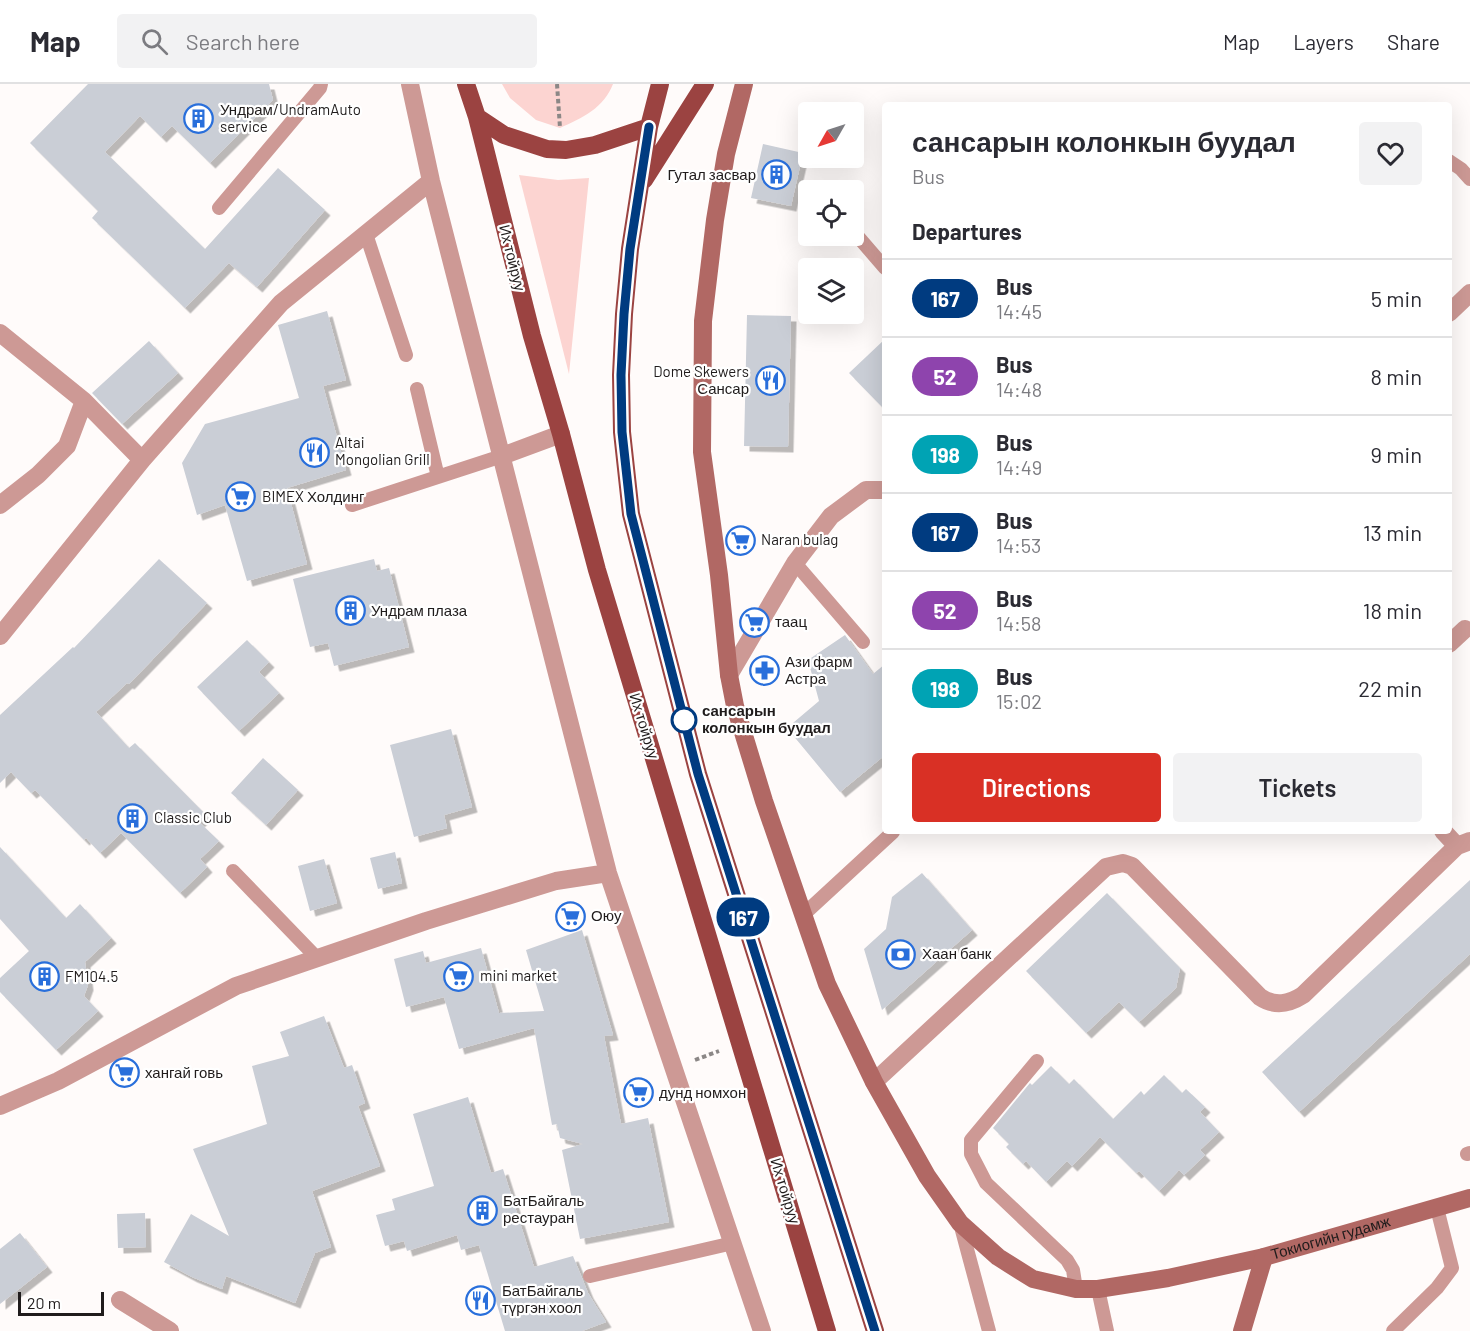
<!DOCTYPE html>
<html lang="en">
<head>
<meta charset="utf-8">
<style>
  body { margin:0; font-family:Barlow,sans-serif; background:#f2f2f3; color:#2b2b33; height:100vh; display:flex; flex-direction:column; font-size:22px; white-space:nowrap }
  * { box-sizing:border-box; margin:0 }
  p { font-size:20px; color:#7c7c81 }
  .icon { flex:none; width:33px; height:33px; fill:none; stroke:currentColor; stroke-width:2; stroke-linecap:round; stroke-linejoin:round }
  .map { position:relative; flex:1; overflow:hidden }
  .drawer { position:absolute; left:882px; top:18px; width:570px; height:732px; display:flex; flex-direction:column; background:#fff; border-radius:6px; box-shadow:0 6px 24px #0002 }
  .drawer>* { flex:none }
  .badge { padding:0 12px; border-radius:20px; font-size:21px; line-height:39px }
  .needle { width:39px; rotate:231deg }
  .controls { position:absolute; left:798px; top:18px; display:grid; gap:12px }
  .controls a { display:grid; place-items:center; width:66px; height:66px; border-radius:6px; background:#fff; box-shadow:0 6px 24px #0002; font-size:30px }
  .scale { position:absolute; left:18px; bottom:15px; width:86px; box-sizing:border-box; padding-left:6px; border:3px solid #201c1c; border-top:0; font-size:16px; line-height:21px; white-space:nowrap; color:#201c1c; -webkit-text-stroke:4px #fff; paint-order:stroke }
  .map>.badge { position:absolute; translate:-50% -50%; box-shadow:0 0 0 3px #fff }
  h2 { padding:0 30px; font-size:22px; line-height:54px }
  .round { display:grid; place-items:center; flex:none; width:63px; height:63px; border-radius:6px; background:#f2f2f3 }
  .overview { display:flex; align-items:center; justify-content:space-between; height:102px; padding:0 30px }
  h1 { font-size:28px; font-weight:600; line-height:45px }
  .button { display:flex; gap:12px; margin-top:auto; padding:12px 30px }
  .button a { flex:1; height:69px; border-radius:6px; background:#d93025; color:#fff; font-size:24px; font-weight:600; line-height:69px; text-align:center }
  .button a+a { background:#f2f2f3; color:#2b2b33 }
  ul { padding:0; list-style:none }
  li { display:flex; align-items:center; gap:18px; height:78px; padding:0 30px; border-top:2px solid #e1e1e2 }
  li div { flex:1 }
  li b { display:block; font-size:22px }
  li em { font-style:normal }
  li .badge { min-width:66px; font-weight:700; text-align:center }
  header { display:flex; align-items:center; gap:36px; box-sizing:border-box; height:84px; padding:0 30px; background:#fff; border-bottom:2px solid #e1e1e2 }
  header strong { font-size:28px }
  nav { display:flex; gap:33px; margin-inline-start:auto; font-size:21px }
  .search { width:420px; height:54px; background:#f2f2f3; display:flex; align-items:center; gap:15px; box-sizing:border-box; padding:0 21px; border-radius:6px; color:#7c7c81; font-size:22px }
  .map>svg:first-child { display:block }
  .green { fill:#fcd4d1 }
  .building { fill:#caced6; filter:url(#shadow) }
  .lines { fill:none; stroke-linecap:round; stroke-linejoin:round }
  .path { stroke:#8b8786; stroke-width:4; stroke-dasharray:4.5 3; stroke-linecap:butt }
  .lane { stroke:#cd9995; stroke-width:14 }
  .street { stroke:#cd9995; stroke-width:18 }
  .secondary { stroke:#b16864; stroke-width:18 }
  .primary { stroke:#9b4341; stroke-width:18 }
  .line-casing { stroke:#fff; stroke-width:14 }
  .line { stroke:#003b80; stroke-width:9 }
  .stop-dot { fill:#fff; stroke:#003b80; stroke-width:3 }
  .labels { text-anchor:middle; stroke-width:4.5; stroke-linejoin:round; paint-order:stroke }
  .poi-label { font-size:15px; fill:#201c1c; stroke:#fff; text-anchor:start }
  .street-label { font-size:15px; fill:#201c1c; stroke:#fff }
  .stop-label { font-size:15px; font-weight:bold; fill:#201c1c; stroke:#fff; text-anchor:start }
</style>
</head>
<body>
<header>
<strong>Map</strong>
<div class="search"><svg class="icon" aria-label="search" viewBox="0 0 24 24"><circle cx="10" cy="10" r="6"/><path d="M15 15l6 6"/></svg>Search here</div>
<nav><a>Map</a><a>Layers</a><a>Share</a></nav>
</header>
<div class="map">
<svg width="1470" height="1247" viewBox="0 0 1470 1247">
  <defs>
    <filter id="shadow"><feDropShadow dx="5.5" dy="5.5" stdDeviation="0" flood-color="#0004"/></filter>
  </defs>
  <rect width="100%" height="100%" fill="#fffbfa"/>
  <path class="green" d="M 502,0 L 613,0 C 604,24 582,34 560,44 L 536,36 L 510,14 Z
    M 519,91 L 558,96 L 589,94 L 569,290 Z"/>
  <path class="building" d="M 88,0 L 269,0 L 273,16 L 210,79 L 172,42 L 161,53 L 140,32 L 105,68 L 205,165 L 278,84 L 325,126 L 257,203 L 229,179 L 185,224 L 92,134 L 98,127 L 30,59 Z
    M 763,60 L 803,69 L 791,122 L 751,114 Z
    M 327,227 L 346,296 L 323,302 L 346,386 L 287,404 L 307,480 L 247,497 L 225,421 L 197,431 L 182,379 L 205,340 L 299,314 L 278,241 Z
    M 747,231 L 791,232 L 788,363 L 744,362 Z
    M 885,255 L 885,326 L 849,289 Z
    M 149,257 L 178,289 L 122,340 L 92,309 Z
    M 159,475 L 207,519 L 129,600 L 127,599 L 96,628 L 129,664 L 135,659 L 206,731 L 199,738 L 219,757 L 200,775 L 207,783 L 180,809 L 121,749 L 100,769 L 86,754 L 84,756 L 35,706 L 31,709 L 11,688 L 0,699 L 0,631 L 73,563 L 74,564 Z
    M 374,475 L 377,487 L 389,484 L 409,563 L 334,582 L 328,559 L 310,563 L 293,495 Z
    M 845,551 L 873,590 L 885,580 L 885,671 L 840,708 L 787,644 L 819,617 L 808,576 Z
    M 247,556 L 269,578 L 259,588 L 279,609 L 239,647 L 197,603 Z
    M 451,645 L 472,723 L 444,731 L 447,744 L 414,753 L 390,661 Z
    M 263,674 L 298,706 L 266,741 L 231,709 Z
    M 0,763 L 66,834 L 80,820 L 111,854 L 85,878 L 88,901 L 84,912 L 98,927 L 56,966 L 0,908 L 0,894 L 29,867 L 0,835 Z
    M 395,768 L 402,799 L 378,805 L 370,774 Z
    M 324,775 L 337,819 L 310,827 L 298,782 Z
    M 922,789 L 972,846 L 882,926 L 864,865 L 886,845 L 892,813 Z
    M 1470,796 L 1470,870 L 1299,1028 L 1262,988 Z
    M 1107,809 L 1180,884 L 1176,904 L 1139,938 L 1119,918 L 1086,949 L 1026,887 Z
    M 582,846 L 613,951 L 604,952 L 621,1040 L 648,1034 L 669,1138 L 580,1155 L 562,1066 L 583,1060 L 560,1054 L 557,1040 L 552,1041 L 534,944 L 459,965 L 444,913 L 406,923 L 394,875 L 423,867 L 426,879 L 481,864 L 499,929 L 544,927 L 526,866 Z
    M 324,932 L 344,984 L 352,981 L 365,1019 L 358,1022 L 380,1082 L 312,1107 L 331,1163 L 315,1169 L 295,1219 L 226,1192 L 222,1205 L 192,1193 L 164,1178 L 191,1130 L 229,1152 L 193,1065 L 267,1040 L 252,982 L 289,972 L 280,948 Z
    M 1051,982 L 1069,1000 L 1074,995 L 1113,1035 L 1141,1007 L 1144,1011 L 1164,991 L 1182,1009 L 1186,1005 L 1205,1023 L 1200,1028 L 1219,1048 L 1200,1066 L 1205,1071 L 1184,1091 L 1179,1086 L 1159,1107 L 1139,1087 L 1136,1089 L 1100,1053 L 1072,1082 L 1067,1077 L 1046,1098 L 1026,1077 L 1023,1080 L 1006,1063 L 1009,1060 L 993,1044 L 1030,999 L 1032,1001 Z
    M 468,1013 L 491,1089 L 503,1085 L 534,1183 L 573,1172 L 588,1209 L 606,1238 L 582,1247 L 505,1247 L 479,1161 L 461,1166 L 457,1151 L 407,1167 L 404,1157 L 385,1162 L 376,1131 L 395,1126 L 392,1115 L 434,1102 L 413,1030 Z
    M 145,1129 L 146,1163 L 118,1164 L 117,1130 Z
    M 20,1149 L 47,1183 L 0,1220 L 0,1165 Z"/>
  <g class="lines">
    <path class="path" d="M 557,0 L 560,44
      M 695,976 L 719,967"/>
    <path class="lane" d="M 1449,77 L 1461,85 L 1470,95
      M 219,124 L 320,4 L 321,0
      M 854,148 L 885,184
      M 366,150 L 406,271
      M 417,305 L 438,393
      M 352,421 L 502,372
      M 795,479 L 863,558
      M 233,787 L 318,875
      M 803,831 L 893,748
      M 1037,977 L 971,1056 L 971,1070 L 986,1099 L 1067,1176 L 1073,1186 L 1076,1205
      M 1467,1070 L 1470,1069
      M 960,1139 L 989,1247
      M 590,1192 L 733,1159
      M 1098,1205 L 1107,1247
      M 1393,1247 L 1437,1204 L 1452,1184 L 1437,1124"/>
    <path class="street" d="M 410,0 L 431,97 L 608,789 L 762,1247
      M 1449,229 L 1470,209
      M 0,249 L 84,317
      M 502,372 L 561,350
      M 0,421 L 38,391 L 67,362 L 84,317 L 142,376
      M 0,552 L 142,376 L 281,219 L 431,97
      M 1449,560 L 1465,545
      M 729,591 L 795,479 L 831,432 L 866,406 L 885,406
      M 1443,747 L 1457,762
      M 874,998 L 1106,783 L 1123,779 L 1132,782 L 1260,913 C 1275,923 1289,920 1303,911 L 1457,762 L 1470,757
      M 0,1022 L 58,997 L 236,902 L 426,837 L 556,797 L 608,789
      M 120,1216 L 170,1247"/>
    <g class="secondary">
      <path id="s1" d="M 744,0 L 726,70 L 715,136 L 703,237 L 702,368 L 719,491 L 729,591 L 735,622 L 764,717 L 827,900 L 874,998 L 927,1092 L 960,1139 L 998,1173 L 1033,1195 L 1076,1205 L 1098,1205 L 1168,1194 L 1264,1173 L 1470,1114"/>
      <path d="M 1242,1247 L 1264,1173"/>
    </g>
    <path class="primary" d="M 466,0 L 477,33 L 532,252 L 561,350 L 597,486 L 827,1247
      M 477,33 L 504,51 L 547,65 L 566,66 L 595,61 L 649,43 L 660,0
      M 649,43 L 630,165 L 624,230 L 621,291 L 622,348 L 631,430 L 698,690 L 875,1247
      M 644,96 L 705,0"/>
  </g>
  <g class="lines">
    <defs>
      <path id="line" d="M 649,43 L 630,165 L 624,230 L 621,291 L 622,348 L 631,430 L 698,690 L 875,1247"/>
    </defs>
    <use href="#line" class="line-casing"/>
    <use href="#line" class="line"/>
  </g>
  <defs>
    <symbol id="building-ring" viewBox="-11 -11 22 22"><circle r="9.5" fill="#fff" stroke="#296fdb" stroke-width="1.5"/><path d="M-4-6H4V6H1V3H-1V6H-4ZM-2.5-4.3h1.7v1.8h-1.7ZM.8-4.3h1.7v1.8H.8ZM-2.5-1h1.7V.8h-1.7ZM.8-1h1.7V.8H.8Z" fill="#296fdb"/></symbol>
    <symbol id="restaurant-ring" viewBox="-11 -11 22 22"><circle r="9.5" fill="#fff" stroke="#296fdb" stroke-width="1.5"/><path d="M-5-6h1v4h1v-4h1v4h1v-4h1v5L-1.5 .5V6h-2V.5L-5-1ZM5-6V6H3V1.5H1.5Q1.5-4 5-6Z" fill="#296fdb"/></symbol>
    <symbol id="supermarket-ring" viewBox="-11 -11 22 22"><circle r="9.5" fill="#fff" stroke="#296fdb" stroke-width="1.5"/><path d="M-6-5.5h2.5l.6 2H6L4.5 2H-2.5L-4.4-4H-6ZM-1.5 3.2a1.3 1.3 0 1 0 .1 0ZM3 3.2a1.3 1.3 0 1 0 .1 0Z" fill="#296fdb"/></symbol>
    <symbol id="pharmacy-ring" viewBox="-11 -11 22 22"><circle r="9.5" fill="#fff" stroke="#296fdb" stroke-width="1.5"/><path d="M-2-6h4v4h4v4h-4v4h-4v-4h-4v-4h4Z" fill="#296fdb"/></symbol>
    <symbol id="bank-ring" viewBox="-11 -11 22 22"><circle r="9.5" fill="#fff" stroke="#296fdb" stroke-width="1.5"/><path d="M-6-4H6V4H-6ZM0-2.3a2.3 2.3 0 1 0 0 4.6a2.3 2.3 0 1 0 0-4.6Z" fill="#296fdb"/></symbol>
  </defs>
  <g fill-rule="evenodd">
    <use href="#building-ring" x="182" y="18" width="33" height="33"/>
    <use href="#building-ring" x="760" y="74" width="33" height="33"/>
    <use href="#restaurant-ring" x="754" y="280" width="33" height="33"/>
    <use href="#restaurant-ring" x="298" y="352" width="33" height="33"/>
    <use href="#supermarket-ring" x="224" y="396" width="33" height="33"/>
    <use href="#supermarket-ring" x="724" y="440" width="33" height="33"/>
    <use href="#building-ring" x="334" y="510" width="33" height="33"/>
    <use href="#supermarket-ring" x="738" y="522" width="33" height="33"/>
    <use href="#pharmacy-ring" x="748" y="570" width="33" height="33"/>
    <use href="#building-ring" x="116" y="718" width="33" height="33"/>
    <use href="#supermarket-ring" x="554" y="816" width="33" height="33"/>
    <use href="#bank-ring" x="884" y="854" width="33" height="33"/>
    <use href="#supermarket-ring" x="442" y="876" width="33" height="33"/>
    <use href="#building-ring" x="28" y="876" width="33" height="33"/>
    <use href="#supermarket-ring" x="108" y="972" width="33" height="33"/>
    <use href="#supermarket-ring" x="622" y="992" width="33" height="33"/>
    <use href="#building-ring" x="466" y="1110" width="33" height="33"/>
    <use href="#restaurant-ring" x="464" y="1200" width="33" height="33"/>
  </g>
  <circle class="stop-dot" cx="684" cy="636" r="12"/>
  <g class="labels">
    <g class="poi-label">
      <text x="220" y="31">Ундрам/UndramAuto<tspan x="220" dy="17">service</tspan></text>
      <text x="756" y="96" text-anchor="end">Гутал засвар</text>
      <text x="749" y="293" text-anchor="end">Dome Skewers<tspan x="749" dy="17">Сансар</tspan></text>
      <text x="335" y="364">Altai<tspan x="335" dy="17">Mongolian Grill</tspan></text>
      <text x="262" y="418">BIMEX Холдинг</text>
      <text x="761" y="461">Naran bulag</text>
      <text x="371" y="532">Ундрам плаза</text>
      <text x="775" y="543">таац</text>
      <text x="785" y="583">Ази фарм<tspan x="785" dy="17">Астра</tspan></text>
      <text x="154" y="739">Classic Club</text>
      <text x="591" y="837">Оюу</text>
      <text x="922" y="875">Хаан банк</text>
      <text x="480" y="897">mini market</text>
      <text x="65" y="898">FM104.5</text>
      <text x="145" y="994">хангай говь</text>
      <text x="659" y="1014">дунд номхон</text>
      <text x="503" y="1122">БатБайгаль<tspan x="503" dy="17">рестауран</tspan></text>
      <text x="502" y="1212">БатБайгаль<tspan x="502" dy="17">түргэн хоол</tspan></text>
    </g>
    <g class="street-label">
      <text transform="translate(512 174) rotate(76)" y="5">Их тойруу</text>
      <text transform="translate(644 642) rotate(73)" y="5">Их тойруу</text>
      <text transform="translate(785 1107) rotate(73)" y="5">Их тойруу</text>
      <text dy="5" stroke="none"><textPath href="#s1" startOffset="1592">Токиогийн гудамж</textPath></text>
    </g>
    <g class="stop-label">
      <text x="702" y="632">сансарын<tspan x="702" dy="17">колонкын буудал</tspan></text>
    </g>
  </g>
</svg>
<div class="controls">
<a><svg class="needle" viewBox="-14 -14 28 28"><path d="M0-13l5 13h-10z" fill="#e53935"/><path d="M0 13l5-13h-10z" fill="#7c7c81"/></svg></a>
<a><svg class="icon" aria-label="locate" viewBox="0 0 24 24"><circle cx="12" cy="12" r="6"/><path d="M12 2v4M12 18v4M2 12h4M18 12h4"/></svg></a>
<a><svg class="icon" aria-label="layers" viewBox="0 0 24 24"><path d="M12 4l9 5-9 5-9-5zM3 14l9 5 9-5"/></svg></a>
</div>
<div class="scale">20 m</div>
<b class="badge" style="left:743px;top:833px;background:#003b80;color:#fff">167</b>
<section class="drawer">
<div class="overview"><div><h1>сансарын колонкын буудал</h1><p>Bus</p></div><a class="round"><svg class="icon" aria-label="heart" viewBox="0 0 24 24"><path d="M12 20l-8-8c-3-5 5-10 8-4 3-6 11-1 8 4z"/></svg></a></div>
<h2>Departures</h2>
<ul>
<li><span class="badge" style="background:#003b80;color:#fff">167</span><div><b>Bus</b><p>14:45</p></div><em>5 min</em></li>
<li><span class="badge" style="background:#8e44ad;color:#fff">52</span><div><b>Bus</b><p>14:48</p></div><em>8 min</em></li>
<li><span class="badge" style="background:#00a3b4;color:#fff">198</span><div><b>Bus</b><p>14:49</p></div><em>9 min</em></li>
<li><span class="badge" style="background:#003b80;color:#fff">167</span><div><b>Bus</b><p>14:53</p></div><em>13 min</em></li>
<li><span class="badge" style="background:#8e44ad;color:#fff">52</span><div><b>Bus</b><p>14:58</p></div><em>18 min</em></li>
<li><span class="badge" style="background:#00a3b4;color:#fff">198</span><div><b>Bus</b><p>15:02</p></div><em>22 min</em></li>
</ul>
<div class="button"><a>Directions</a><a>Tickets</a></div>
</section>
</div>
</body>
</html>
